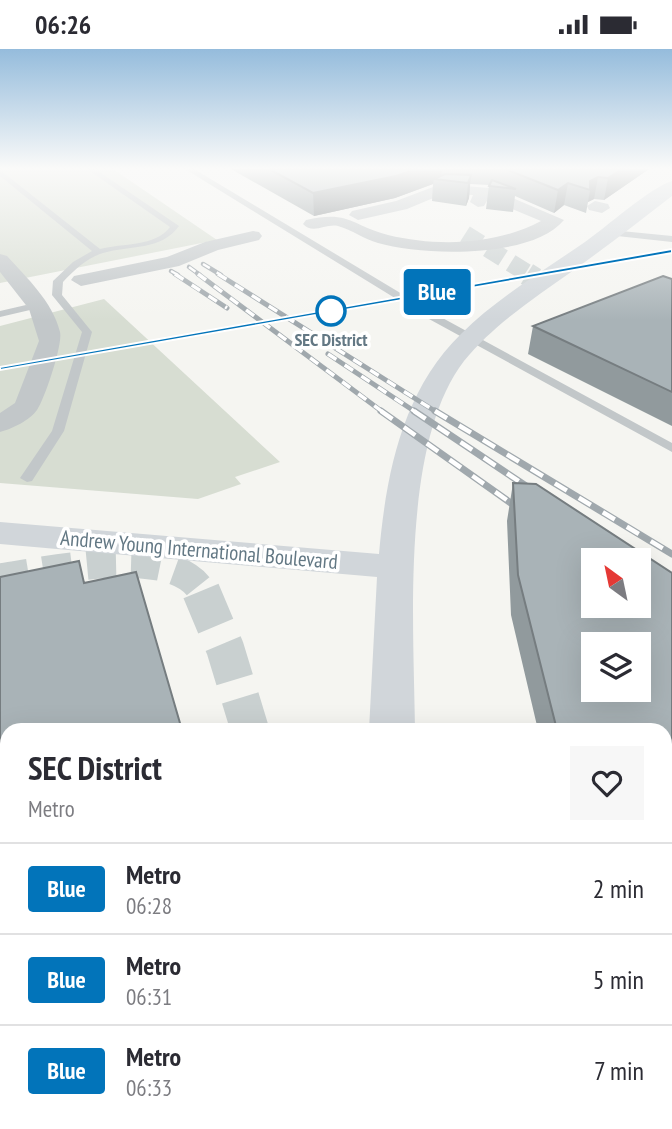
<!DOCTYPE html>
<html lang="en">
<head>
<meta charset="utf-8">
<style>
  body { margin:0; font-family:"PT Sans Narrow",sans-serif; background:#f7f7f7; color:#2b2b33; height:100vh; display:flex; flex-direction:column; font-size:26px; white-space:nowrap }
  * { box-sizing:border-box; margin:0 }
  p { font-size:23px; color:#7c7c81 }
  .icon { flex:none; width:38px; height:38px; fill:none; stroke:currentColor; stroke-width:2; stroke-linecap:round; stroke-linejoin:round }
  .map { position:relative; flex:1; overflow:hidden }
  .panel { position:absolute; left:0px; top:674px; width:672px; height:408px; display:flex; flex-direction:column; background:#fff; border-radius:21px 21px 0 0; box-shadow:0 7px 28px #0002 }
  .panel>* { flex:none }
  .badge { padding:0 14px; border-radius:5px; font-size:24px; line-height:46px }
  .needle { width:46px; rotate:327deg }
  .controls { position:absolute; left:581px; top:499px; display:grid; gap:14px }
  .controls a { display:grid; place-items:center; width:70px; height:70px; border-radius:0px; background:#fff; box-shadow:0 7px 28px #0002; font-size:35px }
  .map>.badge { position:absolute; translate:-50% -50%; box-shadow:0 0 0 4px #fff }
  .round { display:grid; place-items:center; flex:none; width:74px; height:74px; border-radius:0px; background:#f7f7f7 }
  .headline { display:flex; align-items:center; justify-content:space-between; height:119px; padding:0 28px }
  h1 { font-size:33px; font-weight:700; line-height:52px }
  ul { padding:0; list-style:none }
  li { display:flex; align-items:center; gap:21px; height:91px; padding:0 28px; border-top:2px solid #e1e1e2 }
  li div { flex:1 }
  li b { display:block; font-size:26px }
  li em { font-style:normal }
  li .badge { min-width:77px; font-weight:700; text-align:center }
  .status { display:flex; justify-content:space-between; align-items:center; height:49px; padding:0 35px; background:#fff; direction:ltr }
  .status svg { height:19px; fill:currentColor }
  .map>svg:first-child { display:block }
  .green { fill:#d7ddd2 }
  .lines { fill:none; stroke-linecap:round; stroke-linejoin:round }
  .street-tunnel-far4 { stroke:#c9d0d0; stroke-width:18; stroke-dasharray:18 9; stroke-linecap:butt }
  .street-tunnel-far3 { stroke:#c9d0d0; stroke-width:23; stroke-dasharray:23 11; stroke-linecap:butt }
  .street-tunnel-far2 { stroke:#c9d0d0; stroke-width:29; stroke-dasharray:29 15; stroke-linecap:butt }
  .street-tunnel-far1 { stroke:#c9d0d0; stroke-width:38; stroke-dasharray:38 19; stroke-linecap:butt }
  .street-tunnel { stroke:#c9d0d0; stroke-width:50; stroke-dasharray:50 24; stroke-linecap:butt }
  .lane { fill:#c2c7c9; fill-rule:evenodd }
  .street { fill:#c2c7c9; fill-rule:evenodd }
  .secondary { fill:#d1d6da; fill-rule:evenodd }
  .rail-far2-casing { stroke:#a0a8ad; stroke-width:4.5 }
  .rail-far1-casing { stroke:#a0a8ad; stroke-width:5 }
  .rail-casing { stroke:#a0a8ad; stroke-width:7 }
  .rail-far2 { stroke:#fff; stroke-width:2.5; stroke-dasharray:8; stroke-linecap:butt }
  .rail-far1 { stroke:#fff; stroke-width:3.5; stroke-dasharray:10; stroke-linecap:butt }
  .rail { stroke:#fff; stroke-width:4.5; stroke-dasharray:14; stroke-linecap:butt }
  .wall { fill:#919a9d }
  .shaded-wall { fill:#767d80 }
  .building { fill:#a9b3b7; stroke:#767d80; stroke-width:2; fill-rule:evenodd }
  .line { fill:#0274ba; stroke:#fff; stroke-width:2 }
  .stop-dot { fill:#fff; stroke:#0274ba; stroke-width:3.5 }
  .labels { text-anchor:middle; stroke-width:7; stroke-linejoin:round; paint-order:stroke }
  .far-stop-label { font-size:18px; font-weight:bold; fill:#637884; stroke:#fff }
  .street-label { font-size:21px; fill:#637884; stroke:#fff }
</style>
</head>
<body>
<div class="status"><b>06:26</b><svg viewBox="0 0 49 12"><path d="M0 12V9h3v3zM5 12V6h3v6zM10 12V3h3v9zM15 12V0h3v12zM26 1h20v11H26zM47 4h2v5h-2z"/></svg></div>
<div class="map">
<svg width="672" height="1080" viewBox="0 0 672 1080">
  <rect width="100%" height="100%" fill="#f5f5f1"/>
  <path class="green" d="M 0,120 L 113,120 L 217,191 L 0,234 Z
    M 104,250 L 280,413 L 235,428 L 241,435 L 198,450 L 0,434 L 0,277 Z"/>
  <g class="lines">
    <path class="street-tunnel-far4" d="M 465,185 L 530,226"/>
    <path class="street-tunnel-far3" d="M 527,225 L 535,230"/>
    <path class="street-tunnel-far2" d="M 0,529 C 48,522 175,493 202,543"/>
    <path class="street-tunnel-far1" d="M 201,542 L 225,599 L 250,681"/>
    <path class="street-tunnel" d="M 507,1074 L 511,1080"/>
    <path class="lane" d="M 87,120 L 95,120 L 179,177 C 161,202 130,196 103,204 C 87,209 74,221 63,233 L 62,246 L 92,283 L 64,382 L 32,432 L 27,433 L 20,429 L 52,382 L 82,283 L 52,246 L 53,232 L 73,213 L 92,202 L 0,127 L 0,121 L 100,200 C 123,194 155,198 170,178 Z
      M 185,120 L 194,120 L 437,266 L 672,394 L 672,403 L 429,270 Z
      M 611,181 L 672,187 L 672,193 L 608,186 L 607,184 Z
      M 26,256 L 31,259 L 30,261 L 0,268 L 0,262 Z"/>
    <path class="street" d="M 441,135 L 489,139 L 564,171 C 532,210 422,207 378,194 C 364,190 352,181 338,177 C 326,174 313,186 303,175 L 306,171 C 349,161 351,176 388,186 C 438,198 496,196 541,172 L 488,150 L 484,157 L 478,158 L 470,153 L 473,146 L 443,145 L 407,160 L 358,171 L 349,166 L 352,162 L 396,152 Z
      M 595,152 L 608,155 L 610,159 L 602,164 L 589,161 L 587,157 Z
      M 253,182 L 259,183 L 262,187 L 259,191 L 218,201 L 179,217 L 81,237 L 71,231 L 74,227 L 167,208 L 205,193 Z
      M 0,205 L 7,207 C 26,228 53,253 60,283 C 63,295 45,349 37,361 C 30,371 12,380 0,383 L 0,364 L 15,354 L 39,292 L 29,260 L 0,223 Z"/>
    <path class="secondary" d="M 672,132 L 672,147 C 640,172 607,197 574,221 C 536,248 494,275 464,312 C 400,395 414,579 415,681 L 369,681 L 377,528 L 0,495 L 0,473 L 379,505 C 386,426 402,342 461,285 C 497,249 543,222 585,193 C 605,179 651,138 672,132 Z
      M 434,1074 L 500,1074 L 501,1080 L 435,1080 Z"/>
    <defs>
      <path id="rail-far2" d="M 203,215 L 221,226
        M 189,218 L 200,226
        M 171,222 L 178,226"/>
      <path id="rail-far1" d="M 175,225 L 227,259
        M 198,225 L 384,364
        M 218,225 L 438,364
        M 328,305 L 417,364"/>
      <path id="rail" d="M 381,362 L 525,464
        M 414,362 L 538,445
        M 435,362 L 672,505"/>
    </defs>
    <use href="#rail-far2" class="rail-far2-casing"/>
    <use href="#rail-far1" class="rail-far1-casing"/>
    <use href="#rail" class="rail-casing"/>
    <use href="#rail-far2" class="rail-far2"/>
    <use href="#rail-far1" class="rail-far1"/>
    <use href="#rail" class="rail"/>
  </g>
  <path class="wall" d="M 231,120 L 649,120 L 604,151 L 594,150 L 588,153 L 586,164 L 564,156 L 554,164 L 515,147 L 513,163 L 486,160 L 489,136 L 470,135 L 469,149 L 466,157 L 432,152 L 433,135 L 395,149 L 314,167 Z
    M 672,230 L 672,377 L 528,305 L 533,277 Z
    M 513,434 L 672,524 L 672,1046 L 665,1035 L 665,681 L 538,681 L 511,566 L 507,472 Z"/>
  <path class="shaded-wall" d="M 417,120 L 442,120 L 441,131 L 434,130 L 433,135 L 395,149 L 314,167 L 313,144 Z
    M 622,120 L 649,120 L 604,151 L 608,129 Z
    M 471,126 L 469,149 L 466,157 L 468,134 Z
    M 598,128 L 594,150 L 588,153 L 590,141 L 590,132 Z
    M 568,134 L 564,156 L 554,164 L 558,141 Z"/>
  <path class="building" d="M 269,120 L 417,120 L 396,127 L 313,144 Z
    M 505,120 L 622,120 L 608,129 L 598,128 L 590,132 L 590,141 L 568,134 L 558,141 Z
    M 445,125 L 471,126 L 468,134 L 434,130 Z
    M 492,131 L 516,140 L 489,137 Z
    M 663,227 L 672,230 L 672,343 L 533,277 Z
    M 513,434 L 536,435 L 672,524 L 672,978 L 665,967 L 665,681 L 557,681 L 518,526 ZM 593,511 L 639,511 L 639,556 L 593,556 ZM 593,595 L 639,595 L 639,640 L 593,640 Z
    M 79,512 L 84,534 L 136,523 L 182,681 L 7,681 L 7,1074 L 298,1074 L 300,1080 L 0,1080 L 0,528 Z"/>
  <linearGradient id="sky" x2="0" y2="1"><stop stop-color="#95bcdc"/><stop offset="0.44" stop-color="#fafaf9"/><stop offset="1" stop-color="#fafaf9" stop-opacity="0"/></linearGradient>
  <rect width="672" height="271" fill="url(#sky)"/>
  <path class="line" d="M 672,200 L 672,204 L 0,321 L 0,318 Z"/>
  <circle class="stop-dot" cx="331" cy="262" r="14"/>
  <g class="labels">
    <g class="far-stop-label">
      <text x="331" y="297">SEC District</text>
    </g>
    <g class="street-label">
      <text transform="translate(199 501) rotate(5)" y="7">Andrew Young International Boulevard</text>
    </g>
  </g>
</svg>
<div class="controls">
<a><svg class="needle" viewBox="-14 -14 28 28"><path d="M0-13l5 13h-10z" fill="#e53935"/><path d="M0 13l5-13h-10z" fill="#7c7c81"/></svg></a>
<a><svg class="icon" aria-label="layers" viewBox="0 0 24 24"><path d="M12 4l9 5-9 5-9-5zM3 14l9 5 9-5"/></svg></a>
</div>
<b class="badge" style="left:437px;top:243px;background:#0274ba;color:#fff">Blue</b>
<section class="panel">
<div class="headline"><div><h1>SEC District</h1><p>Metro</p></div><a class="round"><svg class="icon" aria-label="heart" viewBox="0 0 24 24"><path d="M12 20l-8-8c-3-5 5-10 8-4 3-6 11-1 8 4z"/></svg></a></div>
<ul>
<li><span class="badge" style="background:#0274ba;color:#fff">Blue</span><div><b>Metro</b><p>06:28</p></div><em>2 min</em></li>
<li><span class="badge" style="background:#0274ba;color:#fff">Blue</span><div><b>Metro</b><p>06:31</p></div><em>5 min</em></li>
<li><span class="badge" style="background:#0274ba;color:#fff">Blue</span><div><b>Metro</b><p>06:33</p></div><em>7 min</em></li>
</ul>
</section>
</div>
</body>
</html>
